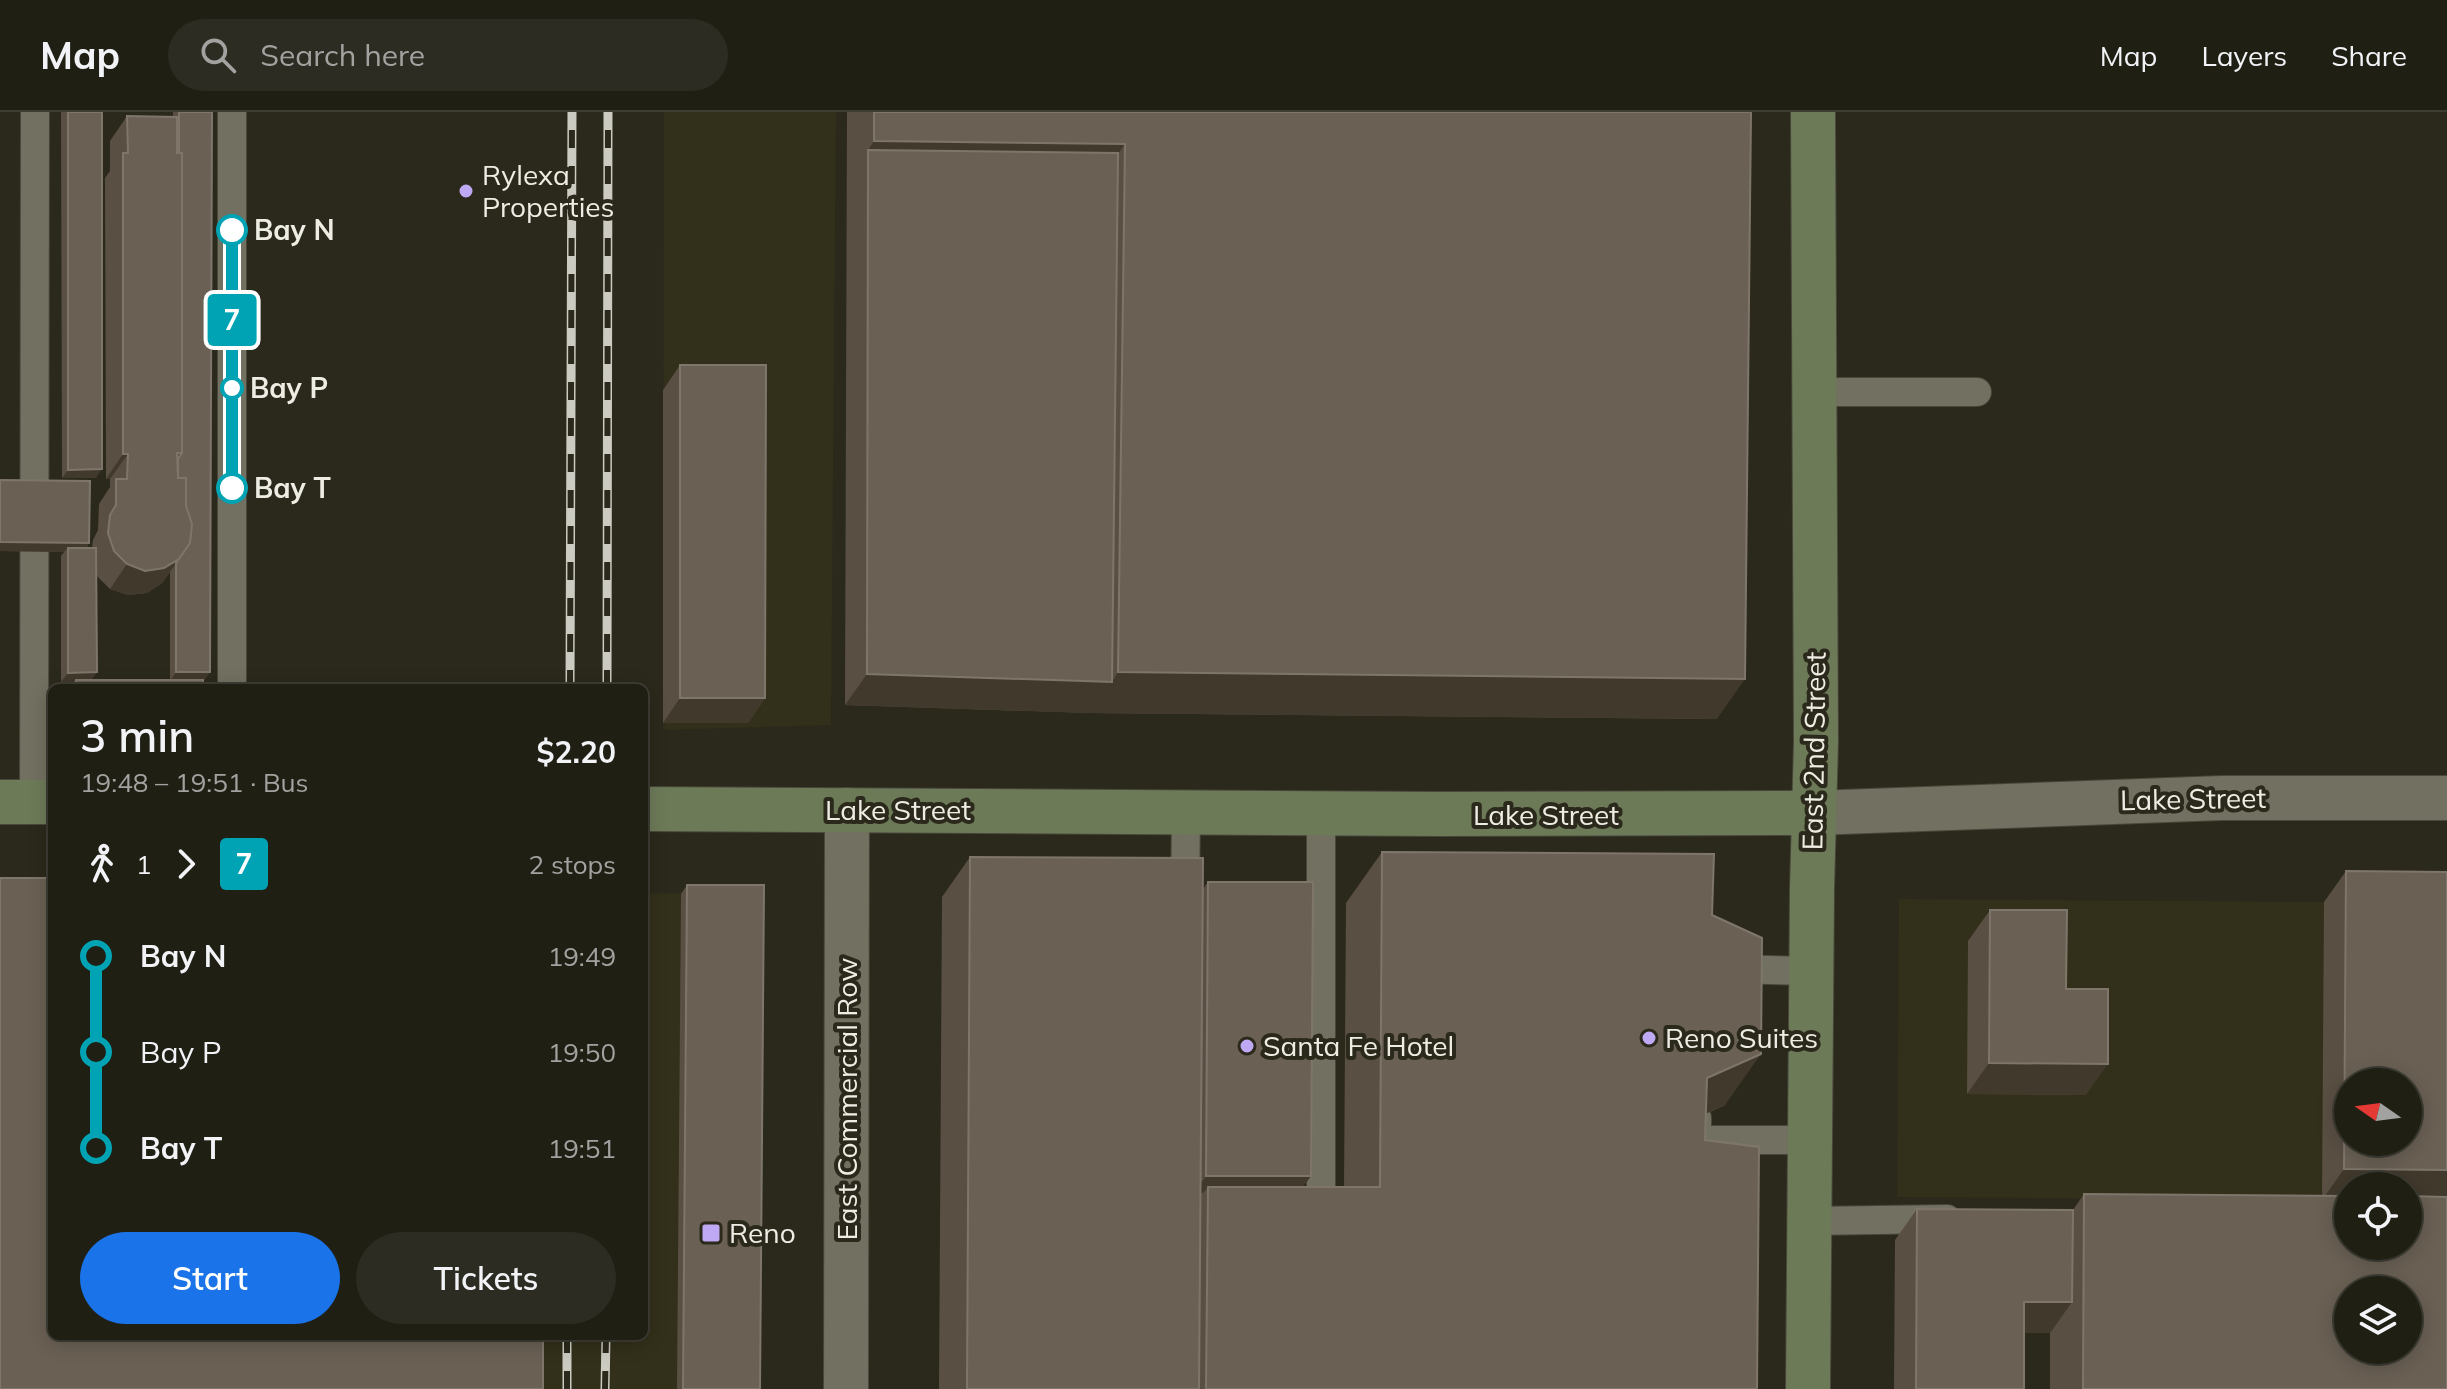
<!DOCTYPE html>
<html lang="en">
<head>
<meta charset="utf-8">
<style>
  body { margin:0; font-family:Mulish,sans-serif; background:#2d2c22; color:#f1f3f6; height:100vh; display:flex; flex-direction:column; font-size:30px; white-space:nowrap }
  * { box-sizing:border-box; margin:0 }
  p { font-size:26px; color:#a2a2a0 }
  .icon { flex:none; width:44px; height:44px; fill:none; stroke:currentColor; stroke-width:2; stroke-linecap:round; stroke-linejoin:round }
  .map { position:relative; flex:1; overflow:hidden }
  .details { position:absolute; left:48px; top:572px; width:600px; height:656px; display:flex; flex-direction:column; background:#201f14; border-radius:12px; box-shadow:0 4px 20px #0003,0 0 0 2px #3d3d34 }
  .details>* { flex:none }
  .badge { padding:0 16px; border-radius:6px; font-size:28px; line-height:52px }
  .needle { width:52px; rotate:284deg }
  .buttons { position:absolute; left:2334px; top:956px; display:grid; gap:16px }
  .buttons a { display:grid; place-items:center; width:88px; height:88px; border-radius:50%; background:#201f14; box-shadow:0 4px 20px #0003,0 0 0 2px #3d3d34; font-size:40px }
  .map>.badge { position:absolute; translate:-50% -50%; box-shadow:0 0 0 4px #fff }
  .legs { display:flex; align-items:center; gap:12px; height:88px; padding:0 32px; font-size:26px }
  .legs p { margin-inline-start:auto }
  .headline { display:flex; align-items:center; justify-content:space-between; height:136px; padding:0 32px }
  h1 { font-size:44px; font-weight:600; line-height:60px }
  .button { display:flex; gap:16px; margin-top:auto; padding:16px 32px }
  .button a { flex:1; height:92px; border-radius:48px; background:#1a73e8; color:#fff; font-size:32px; font-weight:600; line-height:92px; text-align:center }
  .button a+a { background:#2d2c22; color:#f1f3f6 }
  ul { padding:0 32px; list-style:none }
  li { display:flex; align-items:center; gap:28px; height:96px; font-size:30px }
  li i { display:grid; place-items:center; width:12px; height:100%; margin:0 10px; background:currentColor }
  li i::after { content:''; width:20px; height:20px; margin:-10px; border:6px solid; border-radius:50%; background:#201f14 }
  li p { margin-inline-start:auto }
  li:first-child i { background:linear-gradient(#0000 50%,currentColor 0) }
  li:last-child i { background:linear-gradient(currentColor 50%,#0000 0) }
  header { display:flex; align-items:center; gap:48px; box-sizing:border-box; height:112px; padding:0 40px; background:#201f14; border-bottom:2px solid #3d3d34 }
  header strong { font-size:38px }
  nav { display:flex; gap:44px; margin-inline-start:auto; font-size:28px }
  .search { width:560px; height:72px; background:#2d2c22; display:flex; align-items:center; gap:20px; box-sizing:border-box; padding:0 28px; border-radius:44px; color:#a2a2a0; font-size:30px }
  .map>svg:first-child { display:block }
  .built { fill:#322f1a; fill-rule:evenodd }
  .lines { fill:none; stroke-linecap:round; stroke-linejoin:round }
  .service-casing { stroke:#48473b; stroke-width:30 }
  .minor-casing { stroke:#48473b; stroke-width:46 }
  .tertiary-casing { stroke:#48473b; stroke-width:46 }
  .secondary-casing { stroke:#48473b; stroke-width:46 }
  .service { stroke:#727060; stroke-width:28 }
  .minor { stroke:#727060; stroke-width:44 }
  .tertiary { stroke:#727060; stroke-width:44 }
  .secondary { stroke:#6d7a58; stroke-width:44 }
  .rail-casing { stroke:#cccbc1; stroke-width:9 }
  .rail { stroke:#2b291b; stroke-width:6; stroke-dasharray:18; stroke-linecap:butt }
  .wall { fill:#5a4f43; fill-rule:evenodd }
  .shaded-wall { fill:#41392c }
  .building { fill:#6a6054; stroke:#7f766b; stroke-width:2; fill-rule:evenodd }
  .line-1-casing { stroke:#fff; stroke-width:18 }
  .line-1 { stroke:#00a3b4; stroke-width:12 }
  .poi-dot { fill:#bfa9f4; stroke:#2b291b; stroke-width:3 }
  .stop-1-dot { fill:#fff; stroke:#00a3b4; stroke-width:4 }
  .labels { text-anchor:middle; stroke-width:8; stroke-linejoin:round; paint-order:stroke }
  .poi-label { font-size:28px; fill:#eeede4; stroke:#2b291b; text-anchor:start }
  .stop-label { font-size:28px; font-weight:bold; fill:#eeede4; stroke:#2b291b; text-anchor:start }
  .street-label { font-size:28px; fill:#eeede4; stroke:#2b291b }
</style>
</head>
<body>
<header>
<strong>Map</strong>
<div class="search"><svg class="icon" aria-label="search" viewBox="0 0 24 24"><circle cx="10" cy="10" r="6"/><path d="M15 15l6 6"/></svg>Search here</div>
<nav><a>Map</a><a>Layers</a><a>Share</a></nav>
</header>
<div class="map">
<svg width="2447" height="1277" viewBox="0 0 2447 1277">
  <rect width="100%" height="100%" fill="#2b291b"/>
  <path class="built" d="M 664,0 L 836,0 L 831,613 L 663,618 Z
    M 644,781 L 758,782 L 753,1277 L 541,1277 L 542,1224 L 644,1224 Z
    M 1899,787 L 2447,791 L 2408,1074 L 2348,1074 L 2348,1088 L 1897,1085 ZM 2348,970 L 2408,970 L 2408,1030 L 2348,1030 Z"/>
  <g class="lines">
    <defs>
      <path id="service" d="M 1814,280 L 1977,280
        M 232,576 L 232,0
        M 34,690 L 35,0
        M 1185,783 L 1186,700
        M 1726,857 L 1811,859
        M 1697,1006 L 1697,1028 L 1810,1028
        M 1310,1106 L 1321,1101 L 1321,701
        M 1808,1109 L 1947,1107"/>
      <path id="minor" d="M 846,1277 L 847,698"/>
      <path id="tertiary" d="M 1814,701 L 2222,686 L 2447,686"/>
      <path id="secondary" d="M 0,690 L 52,690
        M 644,697 L 1439,702 L 1814,701
        M 1808,1277 L 1812,777 L 1816,630 L 1813,0"/>
    </defs>
    <use href="#service" class="service-casing"/>
    <use href="#minor" class="minor-casing"/>
    <use href="#tertiary" class="tertiary-casing"/>
    <use href="#secondary" class="secondary-casing"/>
    <use href="#service" class="service"/>
    <use href="#minor" class="minor"/>
    <use href="#tertiary" class="tertiary"/>
    <use href="#secondary" class="secondary"/>
    <defs>
      <path id="rail" d="M 570,576 L 572,0
        M 607,576 L 608,0
        M 567,1277 L 567,1224
        M 605,1277 L 606,1224"/>
    </defs>
    <use href="#rail" class="rail-casing"/>
    <use href="#rail" class="rail"/>
  </g>
  <path class="wall" d="M 61,0 L 102,0 L 96,366 L 62,366 Z
    M 173,0 L 212,0 L 210,560 L 203,569 L 203,576 L 70,576 L 74,569 L 61,570 L 61,444 L 64,440 L 0,439 L 0,368 L 89,431 L 86,436 L 92,436 L 93,428 L 98,418 L 99,392 L 110,375 L 110,367 L 106,367 L 105,66 L 110,59 L 110,29 L 127,4 L 173,4 ZM 170,460 L 170,568 L 91,568 L 97,560 L 96,463 L 110,477 L 128,483 L 147,481 L 162,471 Z
    M 847,0 L 1751,0 L 1717,607 L 1090,601 L 845,593 Z
    M 680,253 L 765,586 L 748,611 L 663,611 L 663,278 Z
    M 1382,740 L 1712,803 L 1725,993 L 1706,1002 L 1705,1028 L 1757,1277 L 939,1277 L 942,785 L 970,745 L 1202,778 L 1208,770 L 1304,1075 L 1344,1075 L 1346,791 Z
    M 2346,759 L 2447,1277 L 2050,1277 L 2050,1221 L 2024,1221 L 2024,1277 L 1894,1277 L 1895,1128 L 1917,1097 L 2073,1098 L 2084,1082 L 2322,1084 L 2324,790 Z
    M 687,773 L 760,1277 L 677,1277 L 681,782 Z
    M 1990,798 L 2066,877 L 2086,983 L 1967,982 L 1968,829 Z"/>
  <path class="shaded-wall" d="M 874,29 L 1125,32 L 1097,72 L 868,38 Z
    M 123,342 L 128,342 L 110,367 L 106,367 Z
    M 102,357 L 96,366 L 62,366 L 68,358 Z
    M 0,430 L 89,431 L 82,440 L 68,436 L 64,440 L 0,439 Z
    M 179,447 L 162,471 L 147,481 L 128,483 L 110,477 L 127,452 Z
    M 97,560 L 90,569 L 61,570 L 68,561 Z
    M 176,560 L 210,560 L 204,569 L 170,569 Z
    M 1118,560 L 1745,567 L 1717,607 L 1090,601 L 845,593 L 867,562 L 1112,570 Z
    M 680,586 L 765,586 L 748,611 L 663,611 Z
    M 1761,942 L 1725,993 L 1671,1017 L 1707,966 Z
    M 1989,951 L 2108,952 L 2086,983 L 1967,982 Z
    M 2344,1057 L 2447,1058 L 2447,1089 L 2408,1089 L 2408,1074 L 2348,1074 L 2348,1088 L 2322,1088 Z
    M 1206,1064 L 1311,1064 L 1299,1081 L 1208,1075 L 1203,1081 L 1194,1081 Z
    M 2024,1190 L 2072,1190 L 2050,1221 L 2003,1221 Z"/>
  <path class="building" d="M 68,0 L 102,0 L 102,357 L 68,358 Z
    M 179,0 L 212,0 L 210,560 L 176,560 L 176,451 L 190,431 L 192,412 L 186,394 L 186,366 L 178,366 L 178,347 L 182,341 L 182,41 L 179,41 Z
    M 874,0 L 1751,0 L 1745,567 L 1118,560 L 1125,32 L 874,29 Z
    M 127,4 L 177,5 L 177,41 L 182,41 L 182,341 L 177,341 L 178,366 L 186,366 L 186,394 L 192,412 L 190,431 L 179,447 L 164,456 L 145,459 L 127,452 L 114,439 L 108,421 L 110,403 L 116,393 L 116,367 L 127,367 L 128,342 L 123,342 L 123,41 L 128,41 Z
    M 868,38 L 1118,41 L 1112,570 L 867,562 Z
    M 680,253 L 766,253 L 765,586 L 680,586 Z
    M 0,368 L 90,369 L 89,431 L 0,430 Z
    M 68,436 L 96,436 L 97,560 L 68,561 Z
    M 76,568 L 203,568 L 203,576 L 75,576 Z
    M 1382,740 L 1714,742 L 1712,803 L 1762,826 L 1761,942 L 1707,966 L 1705,1028 L 1759,1035 L 1757,1277 L 1206,1277 L 1208,1075 L 1380,1075 Z
    M 970,745 L 1203,746 L 1199,1277 L 967,1277 Z
    M 2346,759 L 2447,760 L 2447,1058 L 2344,1057 ZM 2348,970 L 2408,970 L 2408,1030 L 2348,1030 Z
    M 0,766 L 52,766 L 52,1224 L 543,1224 L 543,1277 L 0,1277 Z
    M 1208,770 L 1313,770 L 1311,1064 L 1206,1064 Z
    M 687,773 L 764,773 L 760,1277 L 683,1277 Z
    M 1990,798 L 2067,798 L 2066,877 L 2108,877 L 2108,952 L 1989,951 Z
    M 2084,1082 L 2348,1084 L 2348,1134 L 2408,1134 L 2408,1084 L 2447,1085 L 2447,1277 L 2083,1277 ZM 2348,1178 L 2408,1178 L 2408,1238 L 2348,1238 Z
    M 1917,1097 L 2073,1098 L 2072,1190 L 2024,1190 L 2024,1277 L 1916,1277 Z"/>
  <g class="lines">
    <defs>
      <path id="line-1" d="M 232,376 L 232,118"/>
    </defs>
    <use href="#line-1" class="line-1-casing"/>
    <use href="#line-1" class="line-1"/>
  </g>
  <g class="poi-dot">
    <circle cx="466" cy="79" r="8"/>
    <circle cx="1649" cy="926" r="8"/>
    <circle cx="1247" cy="934" r="8"/>
    <rect x="701" y="1111" width="20" height="20" rx="4"/>
  </g>
  <g class="stop-1-dot">
    <circle cx="232" cy="118" r="14"/>
    <circle cx="232" cy="276" r="10"/>
    <circle cx="232" cy="376" r="14"/>
  </g>
  <g class="labels">
    <g class="poi-label">
      <text x="482" y="73">Rylexa<tspan x="482" dy="32">Properties</tspan></text>
      <text x="1665" y="936">Reno Suites</text>
      <text x="1263" y="944">Santa Fe Hotel</text>
      <text x="729" y="1131">Reno</text>
    </g>
    <g class="stop-label">
      <text x="254" y="128">Bay N</text>
      <text x="250" y="286">Bay P</text>
      <text x="254" y="386">Bay T</text>
    </g>
    <g class="street-label">
      <text transform="translate(1814 639) rotate(-89)" y="10">East 2nd Street</text>
      <text transform="translate(2193 687) rotate(-1)" y="10">Lake Street</text>
      <text x="898" y="708">Lake Street</text>
      <text x="1546" y="713">Lake Street</text>
      <text transform="translate(847 987) rotate(-90)" y="10">East Commercial Row</text>
    </g>
  </g>
</svg>
<div class="buttons">
<a><svg class="needle" viewBox="-14 -14 28 28"><path d="M0-13l5 13h-10z" fill="#e53935"/><path d="M0 13l5-13h-10z" fill="#a2a2a0"/></svg></a>
<a><svg class="icon" aria-label="locate" viewBox="0 0 24 24"><circle cx="12" cy="12" r="6"/><path d="M12 2v4M12 18v4M2 12h4M18 12h4"/></svg></a>
<a><svg class="icon" aria-label="layers" viewBox="0 0 24 24"><path d="M12 4l9 5-9 5-9-5zM3 14l9 5 9-5"/></svg></a>
</div>
<b class="badge" style="left:232px;top:208px;background:#00a3b4;color:#fff">7</b>
<section class="details">
<div class="headline"><div><h1>3 min</h1><p>19:48 – 19:51 · Bus</p></div><b>$2.20</b></div>
<div class="legs"><svg class="icon" aria-label="walk" viewBox="0 0 24 24"><circle cx="13" cy="4" r="2"/><path d="M13 8l-2 6 4 7M11 14l-3 7M7 12l3-4h3l4 4"/></svg>1<svg class="icon" aria-label="forward" viewBox="0 0 24 24"><path d="M9 5l7 7-7 7"/></svg><b class="badge" style="background:#00a3b4;color:#fff">7</b><p>2 stops</p></div>
<ul>
<li><i style="color:#00a3b4"></i><b>Bay N</b><p>19:49</p></li>
<li><i style="color:#00a3b4"></i><span>Bay P</span><p>19:50</p></li>
<li><i style="color:#00a3b4"></i><b>Bay T</b><p>19:51</p></li>
</ul>
<div class="button"><a>Start</a><a>Tickets</a></div>
</section>
</div>
</body>
</html>
